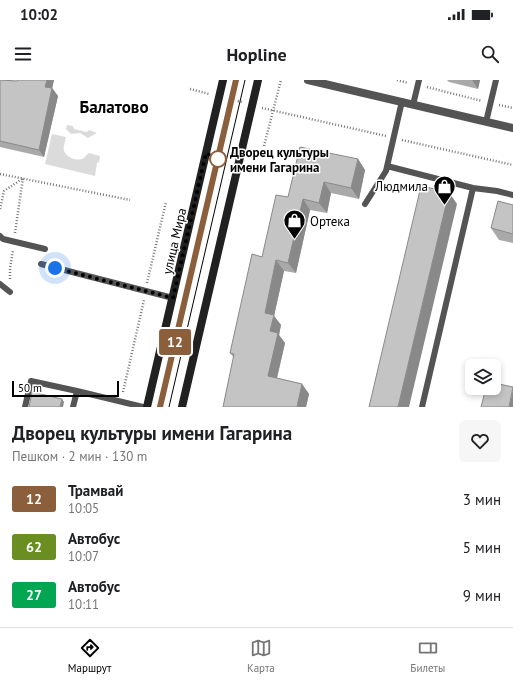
<!DOCTYPE html>
<html lang="ru">
<head>
<meta charset="utf-8">
<style>
  body { margin:0; font-family:"PT Sans",sans-serif; background:#f6f6f6; color:#202124; height:100vh; display:flex; flex-direction:column; font-size:15px; white-space:nowrap }
  * { box-sizing:border-box; margin:0 }
  p { font-size:13px; color:#757577 }
  .icon { flex:none; width:22px; height:22px; fill:none; stroke:currentColor; stroke-width:2; stroke-linecap:round; stroke-linejoin:round }
  .map { position:relative; height:327px; overflow:hidden }
  .details { display:flex; flex-direction:column; background:#fff; flex:1 }
  .details>* { flex:none }
  .badge { padding:0 8px; border-radius:3px; font-size:14px; line-height:26px }
  .controls { position:absolute; left:465px; top:279px; display:grid; gap:8px }
  .controls a { display:grid; place-items:center; width:36px; height:36px; border-radius:6px; background:#fff; box-shadow:0 2px 6px #0003; font-size:20px }
  .scale { position:absolute; left:12px; bottom:10px; width:107px; box-sizing:border-box; padding-left:4px; border:2px solid #000; border-top:0; font-size:11px; line-height:14px; white-space:nowrap; color:#000; -webkit-text-stroke:3px #fff; paint-order:stroke }
  .you { position:absolute; width:20px; height:20px; margin:-10px; border:3px solid #fff; border-radius:50%; background:#1a73e8; box-shadow:0 0 0 6px #1a73e833 }
  .map>.badge { position:absolute; translate:-50% -50%; box-shadow:0 0 0 2px #fff }
  .round { display:grid; place-items:center; flex:none; width:42px; height:42px; border-radius:6px; background:#f6f6f6 }
  .overview { display:flex; align-items:center; justify-content:space-between; height:68px; padding:0 12px }
  h1 { font-size:19px; font-weight:600; line-height:30px }
  ul { padding:0; list-style:none }
  li { display:flex; align-items:center; gap:12px; height:48px; padding:0 12px }
  li div { flex:1 }
  li b { display:block; font-size:15px }
  li em { font-style:normal }
  li .badge { min-width:44px; font-weight:700; text-align:center }
  .status { display:flex; justify-content:space-between; align-items:center; height:28px; padding:0 20px; background:#fff; direction:ltr }
  .status svg { height:11px; fill:currentColor }
  header { display:flex; justify-content:space-between; align-items:center; height:52px; padding:0 12px; background:#fff; font-size:18px; font-weight:600 }
  .tab-bar { display:flex; justify-content:space-around; align-items:center; height:56px; border-top:1px solid #e0e0e0; background:#fff; font-size:11px; color:#757577 }
  .tab-bar a { display:grid; justify-items:center; gap:2px }
  .tab-bar .current { color:#000 }
  .map>svg:first-child { display:block }
  .green { fill:#dbdbdb }
  .lines { fill:none; stroke-linecap:round; stroke-linejoin:round }
  .path { stroke:#767676; stroke-width:2.5; stroke-dasharray:1 2; stroke-linecap:butt }
  .service { stroke:#545454; stroke-width:6 }
  .tertiary { stroke:#545454; stroke-width:8 }
  .secondary { stroke:#212121; stroke-width:8 }
  .tram { stroke:#000; stroke-width:1 }
  .wall { fill:#a9a9a9 }
  .shaded-wall { fill:#898989 }
  .building { fill:#c4c4c4; stroke:#898989 }
  .line-casing { stroke:#fff; stroke-width:9 }
  .line { stroke:#8b5e3c; stroke-width:6 }
  .walk { stroke:#000; stroke-width:4; stroke-dasharray:0 7.2 }
  .stop-dot { fill:#fff; stroke:#8b5e3c; stroke-width:2 }
  .labels { text-anchor:middle; stroke-width:3; stroke-linejoin:round; paint-order:stroke }
  .stop-label { font-size:13px; font-weight:bold; fill:#000; stroke:#fff; text-anchor:start }
  .poi-label { font-size:13px; fill:#000; stroke:#fff; text-anchor:end }
  .street-label { font-size:13px; fill:#000; stroke:#fff }
  .district-label { font-size:17px; font-weight:bold; fill:#000; stroke:#fff }
</style>
</head>
<body>
<div class="status"><b>10:02</b><svg viewBox="0 0 49 12"><path d="M0 12V9h3v3zM5 12V6h3v6zM10 12V3h3v9zM15 12V0h3v12zM26 1h20v11H26zM47 4h2v5h-2z"/></svg></div>
<header><svg class="icon" aria-label="menu" viewBox="0 0 24 24"><path d="M4 6h16M4 12h16M4 18h16"/></svg>Hopline<svg class="icon" aria-label="search" viewBox="0 0 24 24"><circle cx="10" cy="10" r="6"/><path d="M15 15l6 6"/></svg></header>
<div class="map">
<svg width="513" height="327" viewBox="0 0 513 327">
  <rect width="100%" height="100%" fill="#fff"/>
  <path class="green" d="M 67,45 L 73,46 L 74,49 L 87,52 L 89,50 L 97,53 L 88,58 L 80,53 L 71,54 L 66,49 Z
    M 52,54 L 66,57 C 65,62 63,67 64,71 C 67,78 78,82 84,78 C 85,77 88,73 89,73 L 100,76 L 99,82 L 97,83 L 95,96 L 45,84 Z"/>
  <g class="lines">
    <path class="path" d="M 397,0 L 408,3
      M 427,7 L 482,21
      M 190,9 L 209,14
      M 229,19 L 242,22
      M 499,25 L 513,28
      M 262,28 L 386,56
      M 402,60 L 513,85
      M 264,66 L 281,0
      M 0,94 L 130,120
      M 0,129 L 4,111 L 22,99
      M 15,153 L 23,98
      M 10,199 L 10,188 L 13,170
      M 147,203 L 166,122
      M 123,312 L 144,220"/>
    <path class="service" d="M 413,25 L 419,0
      M 486,42 L 496,0
      M 387,86 L 473,108 L 497,111 L 513,115
      M 365,124 L 386,91 L 402,21
      M 0,156 L 3,159 L 45,169
      M 41,184 L 173,218
      M 0,204 L 10,212
      M 77,311 L 143,327
      M 25,327 L 31,301 L 77,311 L 73,327
      M 422,327 L 473,108"/>
    <path class="tertiary" d="M 308,0 L 513,48"/>
    <path class="secondary" d="M 147,327 L 223,0
      M 182,327 L 258,0"/>
    <path class="tram" d="M 160,327 L 236,0
      M 169,327 L 245,0"/>
  </g>
  <path class="wall" d="M 0,0 L 17,1 L 54,0 L 52,8 L 58,16 L 44,77 L 0,67 Z
    M 447,0 L 480,0 L 478,9 L 449,2 Z
    M 358,79 L 365,90 L 359,119 L 331,113 L 327,133 L 310,130 L 296,193 L 284,191 L 274,236 L 281,245 L 279,255 L 285,263 L 277,298 L 302,304 L 309,314 L 306,327 L 223,327 L 234,278 L 230,273 L 262,177 L 288,117 Z
    M 513,125 L 513,163 L 499,160 L 491,148 Z"/>
  <path class="shaded-wall" d="M 47,0 L 54,0 L 51,14 L 45,7 Z
    M 472,0 L 480,0 L 478,9 Z
    M 52,8 L 58,16 L 44,77 L 39,70 Z
    M 358,79 L 365,90 L 359,119 L 351,108 Z
    M 324,102 L 331,113 L 327,133 L 319,123 Z
    M 449,112 L 457,124 L 409,327 L 398,327 Z
    M 303,119 L 310,130 L 296,193 L 288,183 Z
    M 276,180 L 284,191 L 274,236 L 281,245 L 279,255 L 285,263 L 275,306 L 268,296 L 270,251 L 265,233 Z
    M 302,304 L 309,314 L 306,327 L 297,327 Z
    M 513,309 L 513,327 L 509,327 Z
    M 62,319 L 64,322 L 63,327 L 60,327 Z"/>
  <path class="building" d="M 0,0 L 17,1 L 18,0 L 47,0 L 45,7 L 52,8 L 39,70 L 0,61 Z
    M 300,67 L 358,79 L 351,108 L 324,102 L 319,123 L 303,119 L 288,183 L 276,180 L 265,233 L 274,235 L 270,251 L 278,253 L 268,296 L 302,304 L 297,327 L 223,327 L 234,274 L 230,273 L 252,174 L 262,177 L 276,115 L 288,117 Z
    M 421,106 L 449,112 L 398,327 L 369,327 Z
    M 498,121 L 513,125 L 513,154 L 491,148 Z
    M 494,303 L 513,307 L 509,327 L 481,327 L 486,308 L 494,308 Z
    M 32,312 L 62,319 L 60,327 L 29,327 Z"/>
  <g class="lines">
    <defs>
      <path id="line" d="M 160,327 L 236,0"/>
    </defs>
    <use href="#line" class="line-casing"/>
    <use href="#line" class="line"/>
    <path class="walk" d="M 55,188 L 173,218 L 206,73 L 218,79"/>
  </g>
  <defs>
    <symbol id="shop-pin" viewBox="-11 -11 22 30"><path d="M0 17L-7.5 6A9.5 9.5 0 1 1 7.5 6Z" fill="#000" stroke="#fff"/><path d="M-5-2.5h2.3a2.7 3.5 0 0 1 5.4 0H5L5.5 6h-11ZM-1.5-2.5h3a1.5 2.3 0 0 0-3 0Z" fill="#fff"/></symbol>
  </defs>
  <g fill-rule="evenodd">
    <use href="#shop-pin" x="432" y="94" width="25" height="34"/>
    <use href="#shop-pin" x="282" y="128" width="25" height="34"/>
  </g>
  <circle class="stop-dot" cx="218" cy="79" r="8"/>
  <g class="labels">
    <g class="stop-label">
      <text x="230" y="77">Дворец культуры<tspan x="230" dy="15">имени Гагарина</tspan></text>
    </g>
    <g class="poi-label">
      <text x="428" y="111">Людмила</text>
      <text x="310" y="146" text-anchor="start">Ортека</text>
    </g>
    <g class="street-label">
      <text transform="translate(174 161) rotate(-77)" y="5">улица Мира</text>
    </g>
    <g class="district-label">
      <text x="114" y="33">Балатово</text>
    </g>
  </g>
</svg>
<div class="controls">
<a><svg class="icon" aria-label="layers" viewBox="0 0 24 24"><path d="M12 4l9 5-9 5-9-5zM3 14l9 5 9-5"/></svg></a>
</div>
<div class="scale">50 m</div>
<div class="you" style="left:55px;top:188px"></div>
<b class="badge" style="left:175px;top:262px;background:#8b5e3c;color:#fff">12</b>
</div>
<section class="details">
<div class="overview"><div><h1>Дворец культуры имени Гагарина</h1><p>Пешком · 2 мин · 130 m</p></div><a class="round"><svg class="icon" aria-label="heart" viewBox="0 0 24 24"><path d="M12 20l-8-8c-3-5 5-10 8-4 3-6 11-1 8 4z"/></svg></a></div>
<ul>
<li><span class="badge" style="background:#8b5e3c;color:#fff">12</span><div><b>Трамвай</b><p>10:05</p></div><em>3 мин</em></li>
<li><span class="badge" style="background:#6b8e23;color:#fff">62</span><div><b>Автобус</b><p>10:07</p></div><em>5 мин</em></li>
<li><span class="badge" style="background:#00a651;color:#fff">27</span><div><b>Автобус</b><p>10:11</p></div><em>9 мин</em></li>
</ul>
</section>
<nav class="tab-bar">
<a class="current"><svg class="icon" aria-label="directions" viewBox="0 0 24 24"><path d="M12 3l9 9-9 9-9-9zM9 14v-3h6M13 9l2 2-2 2"/></svg>Маршрут</a>
<a><svg class="icon" aria-label="map" viewBox="0 0 24 24"><path d="M3 6l6-2 6 2 6-2v14l-6 2-6-2-6 2zM9 4v14M15 6v14"/></svg>Карта</a>
<a><svg class="icon" aria-label="tickets" viewBox="0 0 24 24"><path d="M3 7h18v10H3zM15 7v10"/></svg>Билеты</a>
</nav>
</body>
</html>
